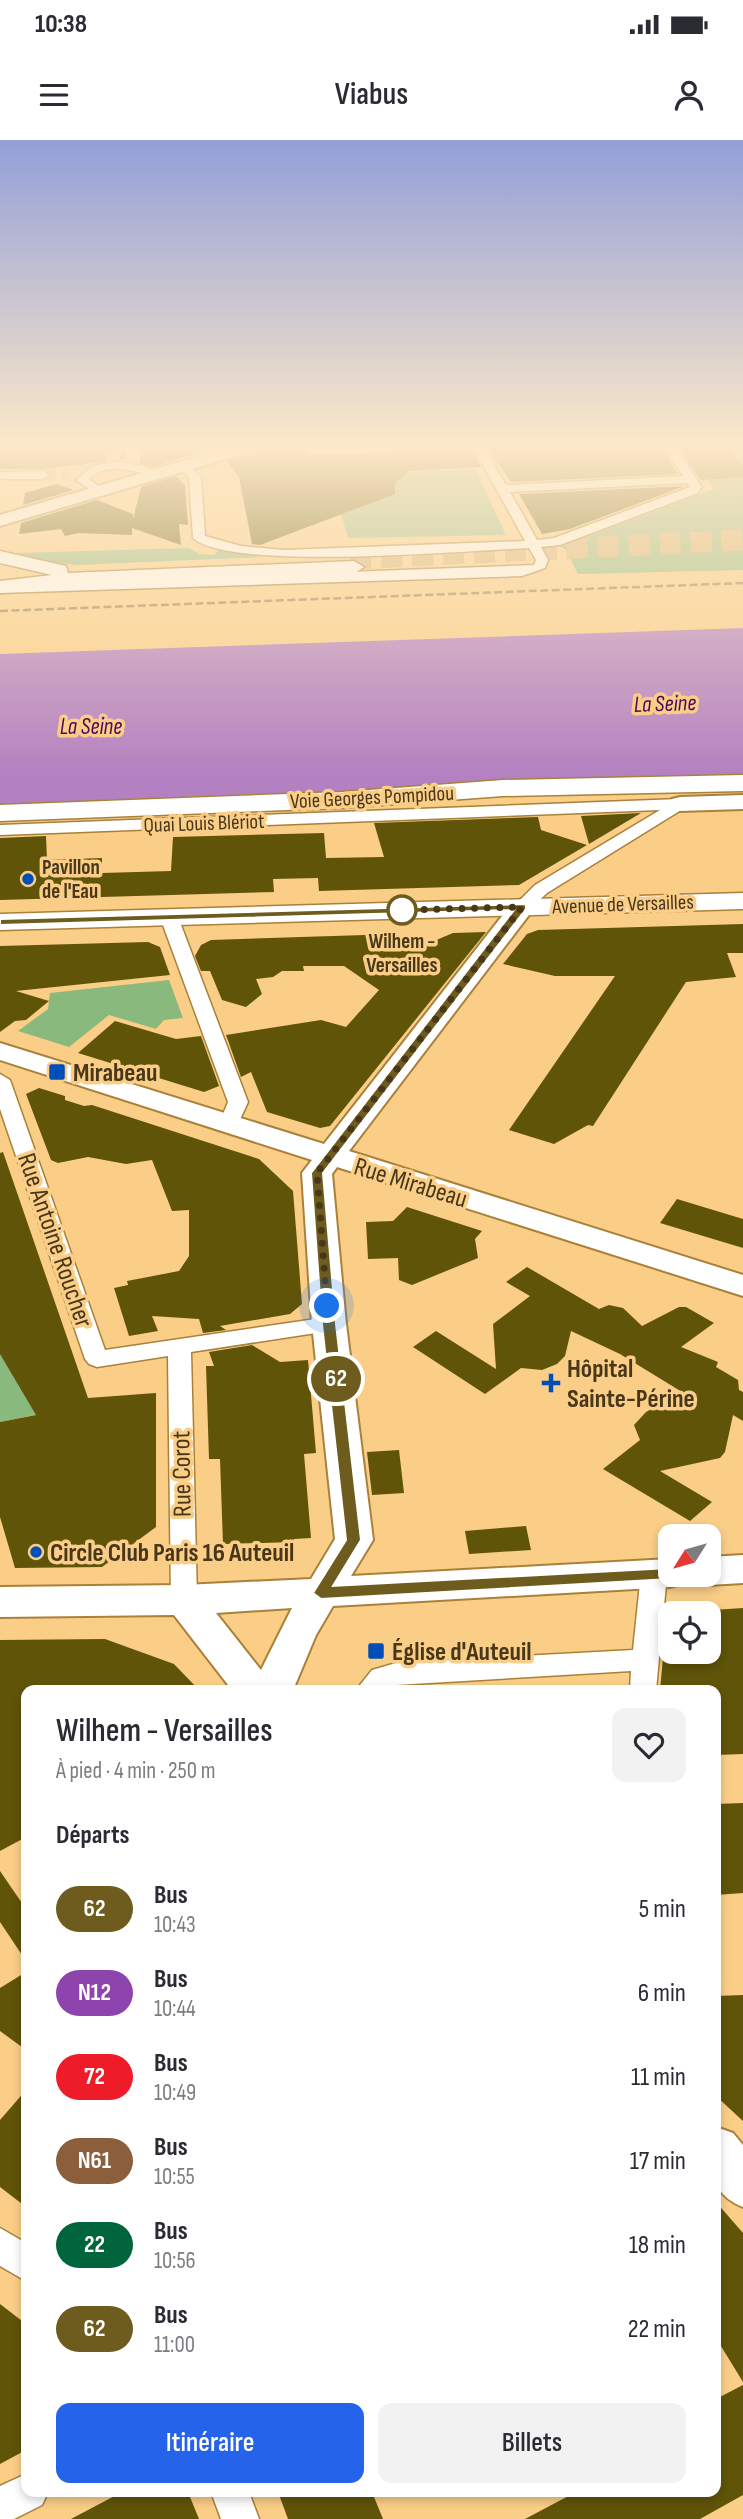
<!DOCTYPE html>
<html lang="fr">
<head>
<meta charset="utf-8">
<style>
  body { margin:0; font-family:"Sofia Sans Condensed",sans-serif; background:#f2f2f3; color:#2b2b33; height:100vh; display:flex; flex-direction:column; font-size:26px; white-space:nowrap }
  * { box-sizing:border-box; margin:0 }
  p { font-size:23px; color:#7c7c81 }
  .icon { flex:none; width:38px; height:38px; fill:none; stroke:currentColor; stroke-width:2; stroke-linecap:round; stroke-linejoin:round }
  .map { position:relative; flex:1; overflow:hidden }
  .drawer { position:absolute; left:21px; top:1545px; width:700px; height:812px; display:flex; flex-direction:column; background:#fff; border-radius:14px; box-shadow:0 4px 10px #0003 }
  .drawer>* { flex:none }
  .badge { padding:0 14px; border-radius:23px; font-size:24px; line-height:46px }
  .needle { width:46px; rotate:233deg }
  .fabs { position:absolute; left:658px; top:1384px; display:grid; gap:14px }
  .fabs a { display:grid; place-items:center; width:63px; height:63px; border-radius:14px; background:#fff; box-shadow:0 4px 10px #0003; font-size:35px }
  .you { position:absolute; width:35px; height:35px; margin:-18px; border:5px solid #fff; border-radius:50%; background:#1a73e8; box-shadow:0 0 0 10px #1a73e833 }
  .map>.badge { position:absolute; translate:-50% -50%; box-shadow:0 0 0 4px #fff }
  h2 { padding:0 35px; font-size:26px; line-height:63px }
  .round { display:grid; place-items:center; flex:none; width:74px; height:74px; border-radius:14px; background:#f2f2f3 }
  .head { display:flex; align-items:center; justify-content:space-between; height:119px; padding:0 35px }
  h1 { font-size:33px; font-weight:600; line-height:52px }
  .primary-button { display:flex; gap:14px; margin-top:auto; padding:14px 35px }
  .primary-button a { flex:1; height:80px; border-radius:14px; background:#2563eb; color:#fff; font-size:28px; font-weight:600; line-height:80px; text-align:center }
  .primary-button a+a { background:#f2f2f3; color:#2b2b33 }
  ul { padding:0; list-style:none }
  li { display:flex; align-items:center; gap:21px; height:84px; padding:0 35px }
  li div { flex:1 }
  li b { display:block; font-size:26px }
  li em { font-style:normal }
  li .badge { min-width:77px; font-weight:700; text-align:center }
  .status { display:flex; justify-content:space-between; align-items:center; height:49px; padding:0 35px; background:#fff; direction:ltr }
  .status svg { height:19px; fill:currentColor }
  header { display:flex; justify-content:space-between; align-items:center; height:91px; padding:0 35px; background:#fff; font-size:32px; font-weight:600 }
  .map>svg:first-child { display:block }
  .green { fill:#8ab97d }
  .water { fill:#b380c1 }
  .building { fill:#605409; fill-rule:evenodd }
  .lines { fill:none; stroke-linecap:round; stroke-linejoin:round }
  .street-tunnel { stroke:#d7b071; stroke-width:13; stroke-dasharray:13 6; stroke-linecap:butt }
  .primary-tunnel { stroke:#d7b071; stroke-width:21; stroke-dasharray:21 10; stroke-linecap:butt }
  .street-casing { stroke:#a9813a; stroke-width:3 }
  .secondary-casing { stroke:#a9813a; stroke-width:4 }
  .primary-casing { stroke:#a9813a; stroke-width:3 }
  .street { fill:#fff; fill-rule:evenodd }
  .secondary { fill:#fff; fill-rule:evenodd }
  .primary { fill:#fff; fill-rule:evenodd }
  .rail { stroke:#9c7e4d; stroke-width:2.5; stroke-dasharray:8 3.5; stroke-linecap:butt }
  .line { fill:#6e5b1e; stroke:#fff; stroke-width:2 }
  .walk { stroke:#49371a; stroke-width:7; stroke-dasharray:0 12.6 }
  .poi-dot { fill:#004eb8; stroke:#face87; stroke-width:2.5 }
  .stop-dot { fill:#fff; stroke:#6e5b1e; stroke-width:3.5 }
  .labels { text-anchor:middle; stroke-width:7; stroke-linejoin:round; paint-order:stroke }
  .far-street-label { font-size:21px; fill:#49371a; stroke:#face87 }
  .far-poi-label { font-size:21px; font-weight:bold; fill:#49371a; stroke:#face87; text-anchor:start }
  .far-stop-label { font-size:21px; font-weight:bold; fill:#49371a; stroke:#face87 }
  .far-water-label { font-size:23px; font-style:italic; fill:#4c065b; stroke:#face87 }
  .poi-label { font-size:26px; font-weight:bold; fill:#49371a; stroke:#face87; text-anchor:start }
  .street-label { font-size:26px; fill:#49371a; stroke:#face87 }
</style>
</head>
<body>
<div class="status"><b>10:38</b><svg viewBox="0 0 49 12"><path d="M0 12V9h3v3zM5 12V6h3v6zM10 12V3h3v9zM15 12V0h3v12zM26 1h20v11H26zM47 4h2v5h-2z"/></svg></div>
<header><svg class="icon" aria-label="menu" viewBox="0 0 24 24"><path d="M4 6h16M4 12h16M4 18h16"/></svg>Viabus<svg class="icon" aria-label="person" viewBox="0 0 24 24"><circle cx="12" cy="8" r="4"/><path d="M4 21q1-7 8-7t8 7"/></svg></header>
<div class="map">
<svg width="743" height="2379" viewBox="0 0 743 2379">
  <rect width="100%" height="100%" fill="#face87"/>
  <path class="green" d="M 684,305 L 743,305 L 743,430 L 578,434 L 565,409 L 560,407 L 714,349 Z
    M 475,329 L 506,395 L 348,398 L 330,335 Z
    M 189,408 L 199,414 L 214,415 L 219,409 L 260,417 L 77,425 L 42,421 L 16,413 Z
    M 169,840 L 183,878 L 164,880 L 156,889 L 109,875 L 69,907 L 18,891 L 48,869 L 50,853 Z
    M 0,1210 L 39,1274 L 0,1282 Z"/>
  <path class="water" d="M 743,488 L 743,636 L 496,642 L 343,651 L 0,664 L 0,514 Z"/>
  <path class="building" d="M 0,305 L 125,305 L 126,319 L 44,329 L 0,329 Z
    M 140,305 L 190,305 L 196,313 L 153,327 L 140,323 Z
    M 264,305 L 307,305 L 308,315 L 394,312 L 391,305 L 469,305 L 481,327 L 409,331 L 395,343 L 395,354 L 260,405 L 252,404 L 239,337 L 227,321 L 260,312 Z
    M 485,305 L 600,305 L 600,308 L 661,306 L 678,334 L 511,342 Z
    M 677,305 L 726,305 L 743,325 L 743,337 L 701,340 Z
    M 176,336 L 185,346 L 188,385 L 179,384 L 181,405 L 132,388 L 132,395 L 78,393 L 65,396 L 61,389 L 19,394 L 21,383 L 97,360 L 133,374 L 133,379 L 141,347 Z
    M 56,344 L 74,350 L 23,365 L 25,353 Z
    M 685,346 L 570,389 L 542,394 L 519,354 Z
    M 641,673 L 589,704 L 581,676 Z
    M 538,677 L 541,690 L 587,705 L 519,745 L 319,751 L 318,738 L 273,739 L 274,752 L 0,760 L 0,698 L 46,696 L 47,720 L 102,718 L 102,733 L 171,731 L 173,697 L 324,693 L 326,718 L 384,717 L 374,683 Z
    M 743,784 L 743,813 L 727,813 L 736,837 L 686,842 L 593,986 L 588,985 L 554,1004 L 509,990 L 615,836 L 555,836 L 503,824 L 527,794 L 538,790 Z
    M 486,792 L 330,986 L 320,988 L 267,972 L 251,932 L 241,937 L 226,895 L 321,880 L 346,887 L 379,850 L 344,826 L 303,826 L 304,831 L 282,831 L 273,837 L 256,839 L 262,854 L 246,867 L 222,860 L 210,831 L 201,831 L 195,816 L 201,805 L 211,800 L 396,794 L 410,811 L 453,793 Z
    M 148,802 L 160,807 L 170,835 L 16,851 L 49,861 L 26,880 L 15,881 L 0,892 L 0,806 Z
    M 115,881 L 176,899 L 201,896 L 219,946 L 204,952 L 78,913 Z
    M 39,948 L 65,956 L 65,960 L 84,966 L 92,965 L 259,1019 L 293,1051 L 302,1164 L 290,1174 L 220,1186 L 226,1190 L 203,1193 L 199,1179 L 152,1176 L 158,1191 L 129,1196 L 114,1148 L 128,1145 L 127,1141 L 179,1131 L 189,1116 L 189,1070 L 172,1071 L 152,1020 L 126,1024 L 88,1017 L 58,1023 L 51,1020 L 26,954 Z
    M 3,1012 L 88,1258 L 156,1253 L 156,1387 L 102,1427 L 15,1428 L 0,1377 L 0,1282 L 36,1275 L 0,1214 L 0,1013 Z
    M 677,1059 L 743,1079 L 743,1108 L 660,1083 Z
    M 407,1067 L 482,1091 L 475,1099 L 478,1118 L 412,1145 L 399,1140 L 398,1118 L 368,1119 L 366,1082 L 393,1081 Z
    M 527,1127 L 599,1169 L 609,1165 L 623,1168 L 642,1186 L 679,1167 L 686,1167 L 714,1183 L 681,1207 L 718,1222 L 716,1227 L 738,1240 L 739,1250 L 743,1252 L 743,1281 L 733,1275 L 725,1312 L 720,1318 L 660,1331 L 712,1362 L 690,1381 L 603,1329 L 640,1300 L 634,1285 L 646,1272 L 682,1252 L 620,1214 L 571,1191 L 565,1216 L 557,1224 L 542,1230 L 521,1228 L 485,1254 L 413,1207 L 436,1191 L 496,1229 L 493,1184 L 530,1156 L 506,1142 Z
    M 252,1205 L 280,1222 L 308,1220 L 316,1313 L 304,1314 L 311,1398 L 294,1399 L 294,1402 L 223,1404 L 220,1319 L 209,1319 L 206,1226 L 214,1226 L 209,1212 Z
    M 399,1310 L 404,1353 L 372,1355 L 367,1312 Z
    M 526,1386 L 531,1410 L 469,1414 L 465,1391 Z
    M 743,1468 L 743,1614 L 716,1615 L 716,1550 L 660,1550 L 667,1473 ZM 670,1474 L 709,1474 L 709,1512 L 670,1512 Z
    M 105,1499 L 174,1524 L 199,1550 L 26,1548 L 26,1697 L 0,1711 L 0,1500 Z
    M 743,1663 L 743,1753 L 716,1755 L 716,1664 Z
    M 0,1731 L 26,1769 L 26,1821 L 0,1782 Z
    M 26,1832 L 26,1910 L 0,1891 L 0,1848 Z
    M 743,1855 L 743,1981 L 716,1956 L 716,1856 Z
    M 26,1950 L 26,2067 L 0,2047 L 0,1980 Z
    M 716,2062 L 743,2093 L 743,2242 L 716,2198 Z
    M 0,2164 L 26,2184 L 26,2310 L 0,2324 Z
    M 743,2245 L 743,2355 L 700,2379 L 525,2379 L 576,2352 L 716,2352 L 716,2259 Z
    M 122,2352 L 188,2352 L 199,2379 L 71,2379 Z
    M 278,2352 L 372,2352 L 383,2379 L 288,2379 Z"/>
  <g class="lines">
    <path class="street-tunnel" d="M 113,313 L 113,321
      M 43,335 L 68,335"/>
    <path class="primary-tunnel" d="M 350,419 L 743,400"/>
    <defs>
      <path id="street" d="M 192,305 L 203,305 L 216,318 L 206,320 Z
        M 472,305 L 482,305 L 506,345 L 683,336 L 663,305 L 674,305 L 702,347 L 698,353 L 560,405 L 541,407 L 548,420 L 545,428 L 522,436 L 0,453 L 0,445 L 534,425 L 536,420 L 529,408 C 468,410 231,432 193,398 L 189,338 L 178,325 L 184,322 L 201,337 L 205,396 L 241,406 L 284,410 L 525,401 ZM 687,343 L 690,347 L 554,398 L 537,400 L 510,352 Z
        M 117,322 L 143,326 L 163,334 L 157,338 C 135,331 107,321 89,339 L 105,351 L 99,355 L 76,340 L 92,326 Z
        M 0,332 L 43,331 L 49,335 L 43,339 L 4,339 L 0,338 Z
        M 680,659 L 686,661 L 686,667 L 547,753 L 528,771 L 522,772 L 513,767 L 535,745 L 660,670 L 0,695 L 0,685 Z
        M 169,772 L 178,777 L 248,962 L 236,988 L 222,988 L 219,984 L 228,962 L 160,777 Z
        M 0,934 L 10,940 L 105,1210 L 329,1177 L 337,1179 L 340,1184 L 337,1189 L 329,1191 L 191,1212 L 197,1460 L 193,1467 L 184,1470 L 175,1467 L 171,1460 L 168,1216 L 97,1227 L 89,1224 L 85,1219 L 0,969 Z
        M 654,1424 L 663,1427 L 667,1434 L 656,1550 L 630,1550 L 631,1531 L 396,1545 L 387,1550 L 356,1550 L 372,1530 L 396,1523 L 633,1510 L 641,1434 L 645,1427 Z
        M 0,2088 L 26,2103 L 26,2141 L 0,2126 Z
        M 26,2334 L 26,2352 L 48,2352 L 42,2365 L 14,2379 L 0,2379 L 0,2346 Z
        M 211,2352 L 249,2352 L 259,2379 L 221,2379 Z"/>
      <path id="secondary" d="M 237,305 L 261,305 L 259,309 L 0,386 L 0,375 Z
        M 743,655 L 743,669 L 680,671 L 672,669 L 668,664 L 672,659 L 680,657 Z
        M 522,759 L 531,762 L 535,767 L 349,1011 L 743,1135 L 743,1156 L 337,1027 L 332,1034 L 346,1184 L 373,1400 L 351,1436 L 670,1419 L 670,1435 L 688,1435 L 683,1443 L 670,1447 L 333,1466 L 316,1495 L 293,1550 L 232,1550 L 174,1475 L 0,1477 L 0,1447 L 184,1445 L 311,1439 L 335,1399 L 312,1184 L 302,1033 L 312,1020 L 0,920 L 0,903 L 324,1004 L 513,762 ZM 292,1468 L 261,1530 L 216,1473 Z
        M 743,1415 L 743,1443 L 709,1445 L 696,1441 L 692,1435 L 709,1435 L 709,1417 Z
        M 716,1987 L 733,1993 L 743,2005 L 743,2067 C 704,2051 716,2024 716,1987 Z"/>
      <path id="primary" d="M 0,411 L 66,426 L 68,433 L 354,421 L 364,427 L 354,433 L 77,444 L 0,453 L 0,441 L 52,435 L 0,423 Z
        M 743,635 L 743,651 L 503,656 L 342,668 L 0,681 L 0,665 L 342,652 L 503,640 Z
        M 743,753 L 743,769 L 0,790 L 0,774 Z"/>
    </defs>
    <use href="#street" class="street-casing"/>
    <use href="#secondary" class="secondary-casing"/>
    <use href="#primary" class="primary-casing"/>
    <use href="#street" class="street"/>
    <use href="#secondary" class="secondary"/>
    <use href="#primary" class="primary"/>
    <path class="rail" d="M 0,471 L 743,443"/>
  </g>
  <linearGradient id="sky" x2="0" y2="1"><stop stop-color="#939fd8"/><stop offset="0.48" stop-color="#fde9c9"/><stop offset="1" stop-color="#fde9c9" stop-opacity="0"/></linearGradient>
  <rect width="743" height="638" fill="url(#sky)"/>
  <path class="line" d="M 526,764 L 526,769 L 323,1033 L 336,1184 L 361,1400 L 333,1446 L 670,1428 L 678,1433 L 670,1439 L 321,1459 L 313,1453 L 346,1400 L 322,1184 L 311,1033 L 514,770 L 0,785 L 0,779 Z"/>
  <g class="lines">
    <path class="walk" d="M 327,1166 L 317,1033 L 522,767 L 402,770"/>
  </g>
  <g class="poi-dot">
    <circle cx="28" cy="739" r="7"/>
    <rect x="48" y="923" width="18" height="18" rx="3.5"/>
    <path d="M547.5 1232.5h7v7h7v7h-7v7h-7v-7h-7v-7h7z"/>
    <circle cx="36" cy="1412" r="7"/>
    <rect x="367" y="1502" width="18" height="18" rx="3.5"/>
  </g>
  <circle class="stop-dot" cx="402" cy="770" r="14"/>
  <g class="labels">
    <g class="far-street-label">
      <text transform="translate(372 657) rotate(-3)" y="7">Voie Georges Pompidou</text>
      <text transform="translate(204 683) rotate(-2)" y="7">Quai Louis Blériot</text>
      <text transform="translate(623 764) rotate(-2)" y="7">Avenue de Versailles</text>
    </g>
    <g class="far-poi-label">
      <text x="42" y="734">Pavillon<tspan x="42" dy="24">de l'Eau</tspan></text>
    </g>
    <g class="far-stop-label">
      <text x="402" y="808">Wilhem -<tspan x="402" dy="24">Versailles</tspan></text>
    </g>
    <g class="far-water-label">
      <text transform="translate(665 563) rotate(-2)" y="8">La Seine</text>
      <text x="91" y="594">La Seine</text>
    </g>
    <g class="poi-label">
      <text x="73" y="941">Mirabeau</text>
      <text x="567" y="1237">Hôpital<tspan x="567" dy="30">Sainte-Périne</tspan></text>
      <text x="50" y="1421">Circle Club Paris 16 Auteuil</text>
      <text x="392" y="1520">Église d'Auteuil</text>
    </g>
    <g class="street-label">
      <text transform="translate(411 1042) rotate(17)" y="9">Rue Mirabeau</text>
      <text transform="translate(56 1100) rotate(71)" y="9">Rue Antoine Roucher</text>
      <text transform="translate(181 1334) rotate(-91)" y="9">Rue Corot</text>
    </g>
  </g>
</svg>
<div class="fabs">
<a><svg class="needle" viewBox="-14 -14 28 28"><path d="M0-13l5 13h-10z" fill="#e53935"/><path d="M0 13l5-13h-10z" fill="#7c7c81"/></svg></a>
<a><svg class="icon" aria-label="locate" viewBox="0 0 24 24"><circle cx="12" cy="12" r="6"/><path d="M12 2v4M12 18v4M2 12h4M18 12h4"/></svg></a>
</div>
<div class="you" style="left:327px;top:1166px"></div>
<b class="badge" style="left:336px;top:1239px;background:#6e5b1e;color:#fff">62</b>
<section class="drawer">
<div class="head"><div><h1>Wilhem - Versailles</h1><p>À pied · 4 min · 250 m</p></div><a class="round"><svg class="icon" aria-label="heart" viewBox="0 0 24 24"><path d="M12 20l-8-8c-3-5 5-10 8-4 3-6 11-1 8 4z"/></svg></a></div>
<h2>Départs</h2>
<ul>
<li><span class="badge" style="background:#6e5b1e;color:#fff">62</span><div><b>Bus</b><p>10:43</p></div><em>5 min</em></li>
<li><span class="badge" style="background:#8e44ad;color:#fff">N12</span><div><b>Bus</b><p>10:44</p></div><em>6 min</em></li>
<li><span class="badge" style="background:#ee1b29;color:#fff">72</span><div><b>Bus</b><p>10:49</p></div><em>11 min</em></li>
<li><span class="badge" style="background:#8b5e3c;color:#fff">N61</span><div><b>Bus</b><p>10:55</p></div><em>17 min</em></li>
<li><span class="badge" style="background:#00643c;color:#fff">22</span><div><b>Bus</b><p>10:56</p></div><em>18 min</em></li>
<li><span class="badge" style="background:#6e5b1e;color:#fff">62</span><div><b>Bus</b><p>11:00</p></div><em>22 min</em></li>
</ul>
<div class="primary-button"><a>Itinéraire</a><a>Billets</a></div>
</section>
</div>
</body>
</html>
